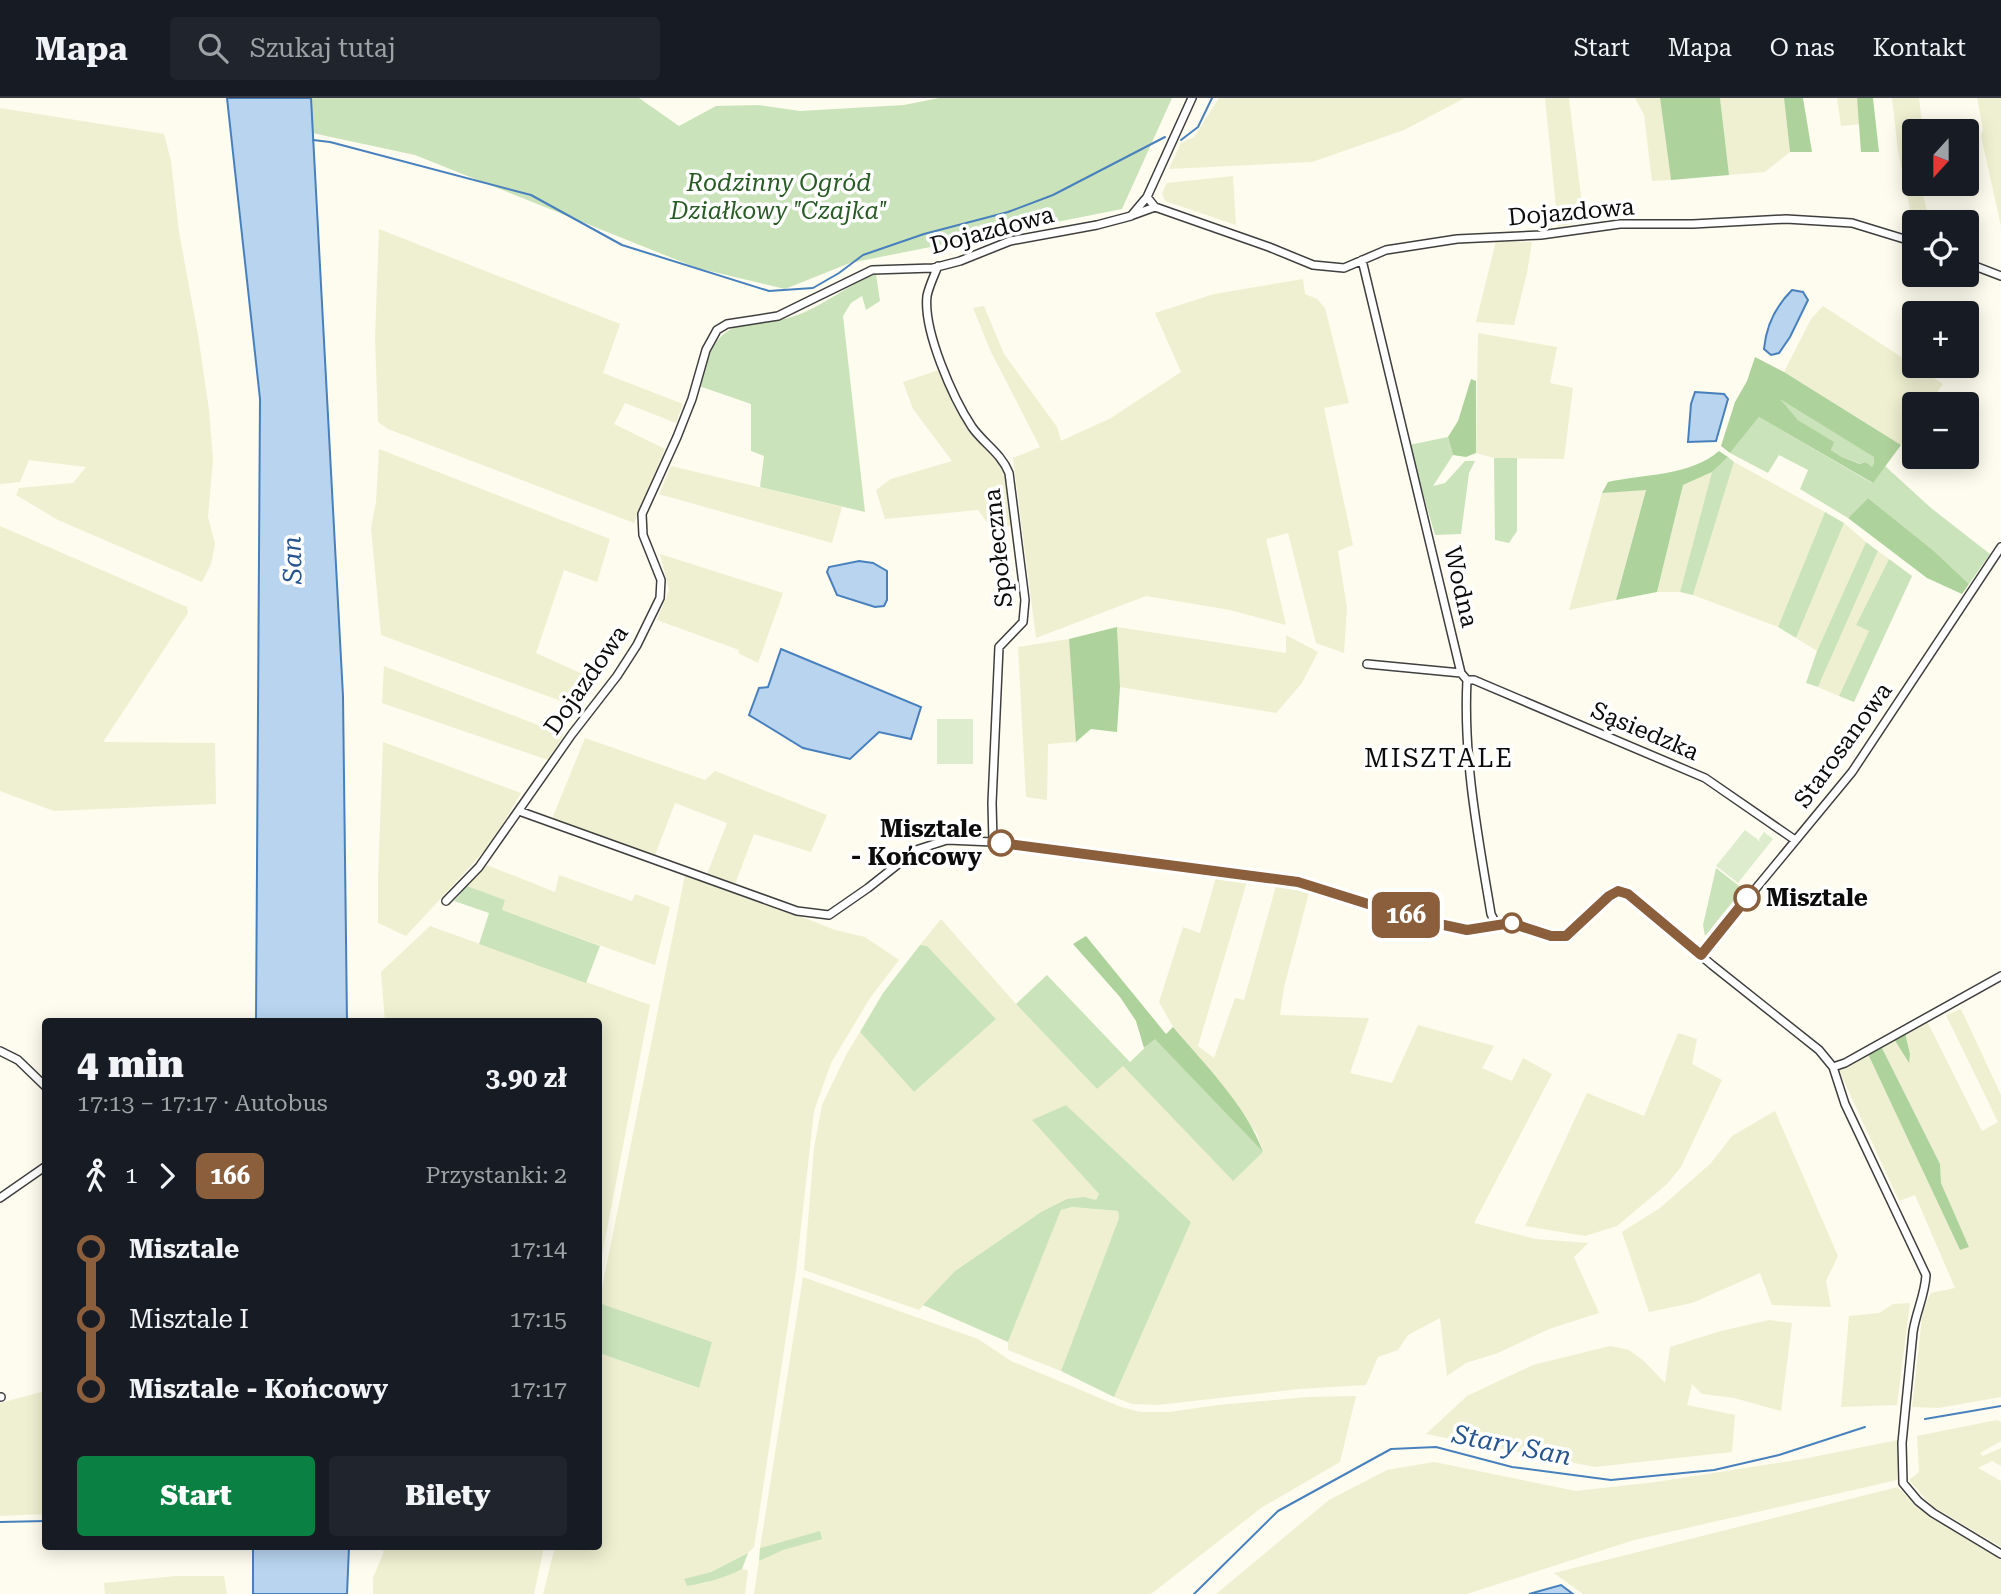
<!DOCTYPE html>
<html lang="pl">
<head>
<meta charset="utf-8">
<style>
  body { margin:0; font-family:"Roboto Serif",serif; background:#20242c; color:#f1f3f6; height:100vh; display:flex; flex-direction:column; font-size:26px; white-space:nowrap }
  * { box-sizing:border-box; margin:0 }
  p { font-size:23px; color:#9ea1a6 }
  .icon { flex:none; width:38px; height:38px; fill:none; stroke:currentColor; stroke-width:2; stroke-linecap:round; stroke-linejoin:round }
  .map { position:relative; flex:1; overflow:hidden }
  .sheet { position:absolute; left:42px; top:920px; width:560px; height:532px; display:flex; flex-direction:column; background:#171b24; border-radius:7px; box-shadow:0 4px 18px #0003 }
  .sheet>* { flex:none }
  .badge { padding:0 14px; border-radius:10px; font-size:24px; line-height:46px }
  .needle { width:46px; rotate:201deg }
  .fabs { position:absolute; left:1902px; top:21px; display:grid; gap:14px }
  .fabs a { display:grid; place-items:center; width:77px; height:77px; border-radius:7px; background:#171b24; box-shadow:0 4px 18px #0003; font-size:35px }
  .map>.badge { position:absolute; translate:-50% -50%; box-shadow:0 0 0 4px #fff }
  .legs { display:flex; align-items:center; gap:10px; height:77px; padding:0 35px; font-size:23px }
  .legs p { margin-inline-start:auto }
  .summary { display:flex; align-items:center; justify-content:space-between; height:119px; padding:0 35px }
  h1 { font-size:38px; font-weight:800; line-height:52px }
  .primary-button { display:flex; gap:14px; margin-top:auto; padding:14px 35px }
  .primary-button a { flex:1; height:80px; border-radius:7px; background:#0b8043; color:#fff; font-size:28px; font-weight:800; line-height:80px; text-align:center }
  .primary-button a+a { background:#20242c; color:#f1f3f6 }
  ul { padding:0 35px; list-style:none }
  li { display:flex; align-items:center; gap:24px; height:70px; font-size:26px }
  li i { display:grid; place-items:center; width:10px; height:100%; margin:0 9px; background:currentColor }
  li i::after { content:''; width:18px; height:18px; margin:-9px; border:5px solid; border-radius:50%; background:#171b24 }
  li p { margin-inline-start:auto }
  li:first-child i { background:linear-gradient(#0000 50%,currentColor 0) }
  li:last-child i { background:linear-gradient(currentColor 50%,#0000 0) }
  header { display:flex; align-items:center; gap:42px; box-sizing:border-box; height:98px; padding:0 35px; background:#171b24; border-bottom:2px solid #363941 }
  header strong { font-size:33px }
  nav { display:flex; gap:38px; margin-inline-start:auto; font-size:24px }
  .search { width:490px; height:63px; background:#20242c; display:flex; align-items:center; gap:18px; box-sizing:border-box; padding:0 24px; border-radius:7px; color:#9ea1a6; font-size:26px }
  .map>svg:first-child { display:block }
  .farmland { fill:#eff0d1 }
  .green { fill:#cbe3bb }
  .forest { fill:#aed29c; fill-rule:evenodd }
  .pitch { fill:#ddeccc }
  .water { fill:#b8d4ef; stroke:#4880bd; stroke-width:2 }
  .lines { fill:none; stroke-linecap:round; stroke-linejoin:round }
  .stream { stroke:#4880bd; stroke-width:2 }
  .minor-casing { stroke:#3f3f3f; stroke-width:10 }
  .minor { stroke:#fff; stroke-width:7 }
  .line-1-casing { stroke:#fff; stroke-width:16 }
  .line-1 { stroke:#8b5e3c; stroke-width:10 }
  .stop-1-dot { fill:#fff; stroke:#8b5e3c; stroke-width:3.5 }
  .labels { text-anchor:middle; stroke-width:7; stroke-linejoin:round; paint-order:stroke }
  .park-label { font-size:24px; font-style:italic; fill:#295c25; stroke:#fff }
  .street-label { font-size:24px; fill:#0c0c0c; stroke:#fff }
  .stop-label { font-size:24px; font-weight:bold; fill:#0c0c0c; stroke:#fff; text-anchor:end }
  .water-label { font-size:26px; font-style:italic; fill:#25548f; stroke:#fff }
  .neighbourhood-label { font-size:26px; letter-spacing:2px; fill:#0c0c0c; stroke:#fff }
</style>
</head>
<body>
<header>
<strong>Mapa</strong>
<div class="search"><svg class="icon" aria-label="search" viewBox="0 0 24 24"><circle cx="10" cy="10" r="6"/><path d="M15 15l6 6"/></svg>Szukaj tutaj</div>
<nav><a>Start</a><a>Mapa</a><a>O nas</a><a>Kontakt</a></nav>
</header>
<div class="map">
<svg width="2001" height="1496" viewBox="0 0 2001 1496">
  <rect width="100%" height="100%" fill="#fdfcee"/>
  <path class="farmland" d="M 1219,0 L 1465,0 L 1404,32 L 1312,64 L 1169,71 L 1181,45 L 1194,39 Z
    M 1545,0 L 1569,0 L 1584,123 L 1558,129 Z
    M 1635,0 L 1660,0 L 1671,82 L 1652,83 L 1644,17 Z
    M 1720,0 L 1784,0 L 1790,54 L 1765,74 L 1729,77 Z
    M 1837,0 L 1857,0 L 1861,26 L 1841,28 Z
    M 1892,0 L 1919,0 L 1923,33 L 1914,33 L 1914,86 L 1920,86 L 1930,124 L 1914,124 L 1914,131 L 1898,53 Z
    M 1977,0 L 2001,0 L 2001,128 L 1981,38 L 1983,31 Z
    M 0,10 L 164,36 L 171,63 L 179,134 L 198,237 L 209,312 L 213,362 L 208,419 L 215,446 L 211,466 L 202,484 L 58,422 L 16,397 L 19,390 L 73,385 L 86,369 L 29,362 L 20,384 L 0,386 Z
    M 1233,78 L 1236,127 L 1165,103 L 1162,95 L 1167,85 Z
    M 379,131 L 620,226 L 603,275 L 683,306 L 676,325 L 625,305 L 614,326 L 665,351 L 634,425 L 388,331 L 378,324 L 375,240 Z
    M 1496,143 L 1532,144 L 1527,175 L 1514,227 L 1476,224 Z
    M 1303,181 L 1305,196 L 1317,201 L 1325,210 L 1349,305 L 1324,310 L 1353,447 L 1338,453 L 1347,510 L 1344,555 L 1316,545 L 1288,435 L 1266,441 L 1286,527 L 1230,512 L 1146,498 L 1036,540 L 1013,360 L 1040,349 L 991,254 L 973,210 L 984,208 L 1004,256 L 1057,329 L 1061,343 L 1111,320 L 1181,274 L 1155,215 L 1214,196 Z
    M 1823,208 L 1943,286 L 1929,306 L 1914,306 L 1914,327 L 1901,347 L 1784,274 L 1811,221 Z
    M 1478,235 L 1557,249 L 1550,285 L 1573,290 L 1564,361 L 1494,360 L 1476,355 Z
    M 939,272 L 971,332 L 1006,376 L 1012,427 L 993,432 L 978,412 L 885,421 L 876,392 L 891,381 L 952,363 L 913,311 L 903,284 Z
    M 379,351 L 610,441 L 597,484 L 564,472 L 536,555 L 598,583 L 580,610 L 381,537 L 371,430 L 376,404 Z
    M 1734,364 L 1825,414 L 1778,529 L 1693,497 Z
    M 671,368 L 842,409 L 832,445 L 659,396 Z
    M 1712,374 L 1680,494 L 1657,494 L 1683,387 Z
    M 1646,391 L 1616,502 L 1569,512 L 1602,395 Z
    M 1844,425 L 1866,444 L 1817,553 L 1796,540 Z
    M 0,428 L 187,509 L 188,515 L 103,644 L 215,645 L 216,706 L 54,713 L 0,693 Z
    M 1878,453 L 1889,461 L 1856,527 L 1869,533 L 1839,598 L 1818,589 Z
    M 660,456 L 783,495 L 758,565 L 738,555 L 739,552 L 657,522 L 669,492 Z
    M 1117,529 L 1286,555 L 1286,537 L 1318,554 L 1302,585 L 1276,615 L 1120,589 Z
    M 1069,541 L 1076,644 L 1048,646 L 1047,702 L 1026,699 L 1018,549 Z
    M 384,568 L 564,637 L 548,662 L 382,605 Z
    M 585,640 L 705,682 L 715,673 L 827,717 L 811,754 L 754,736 L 735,786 L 707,776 L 727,725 L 675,705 L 655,757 L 552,721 Z
    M 383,644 L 521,695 L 491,746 L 406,838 L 378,825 L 378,780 Z
    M 487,767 L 555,794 L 559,777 L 632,803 L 635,796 L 670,809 L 655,867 L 501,812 L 505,802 L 467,788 Z
    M 685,777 L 790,814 L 835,832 L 865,839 L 899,862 L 870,900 L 831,965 L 814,1013 L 796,1173 L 754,1449 L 748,1455 L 711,1474 L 684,1482 L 687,1487 L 706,1485 L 742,1471 L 748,1472 L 745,1496 L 543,1496 L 555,1449 L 598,1449 L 599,1255 L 698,1290 L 712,1244 L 599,1205 Z
    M 1216,779 L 1244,782 L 1248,780 L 1198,948 L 1214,960 L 1235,900 L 1244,902 L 1276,788 L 1309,795 L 1284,889 L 1280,917 L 1369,920 L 1350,975 L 1392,985 L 1418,927 L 1494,948 L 1482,970 L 1512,983 L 1523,960 L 1552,976 L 1474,1125 L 1536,1141 L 1588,1145 L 1574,1159 L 1599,1215 L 1549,1231 L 1498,1255 L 1466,1265 L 1447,1278 L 1440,1220 L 1408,1237 L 1398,1252 L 1378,1259 L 1366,1287 L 1299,1291 L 1158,1307 L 1132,1306 L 1114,1299 L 1191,1124 L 1066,1007 L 1033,1022 L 1099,1096 L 1096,1102 L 1083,1099 L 1041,1114 L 955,1173 L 919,1212 L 804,1172 L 814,1050 L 822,1007 L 846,957 L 860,934 L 914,994 L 996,921 L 927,848 L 920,847 L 941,821 L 1016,906 L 1097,991 L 1123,967 L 1232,1082 L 1263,1054 L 1257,1036 L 1208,970 L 1173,929 L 1159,904 L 1183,829 L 1200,835 Z
    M 430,828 L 650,907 L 599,1173 L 598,924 L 385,924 L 381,874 Z
    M 1961,911 L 2001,997 L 2001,1299 L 1938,1310 L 1912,1309 L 1923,1211 L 1931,1195 L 1955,1190 L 1915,1097 L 1899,1103 L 1839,972 L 1868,956 L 1960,1152 L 1969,1149 L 1941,1085 L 1940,1066 L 1882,950 L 1894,941 L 1908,964 L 1910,956 L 1905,935 L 1927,923 L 1982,1033 L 1998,1024 L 1946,917 Z
    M 1678,935 L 1697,941 L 1692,966 L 1722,982 L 1681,1069 L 1667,1086 L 1617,1128 L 1585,1138 L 1525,1128 L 1587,995 L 1644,1018 Z
    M 1775,1013 L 1838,1158 L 1826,1183 L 1831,1209 L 1772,1207 L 1760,1175 L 1692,1205 L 1649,1214 L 1622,1134 L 1660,1110 L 1710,1066 L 1732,1038 Z
    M 1072,1109 L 1118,1113 L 1119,1120 L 1061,1273 L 1008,1252 L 1008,1244 L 1061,1112 Z
    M 803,1179 L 978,1241 L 1011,1263 L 1121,1309 L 1141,1314 L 1169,1314 L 1218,1307 L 1308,1299 L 1356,1298 L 1340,1364 L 1261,1410 L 1151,1496 L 754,1496 L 759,1463 L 820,1434 L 760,1450 Z
    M 1910,1205 L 1897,1307 L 1841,1309 L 1849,1218 L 1879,1215 L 1893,1206 Z
    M 1769,1222 L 1792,1225 L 1781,1313 L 1734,1300 L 1702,1296 L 1692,1286 L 1687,1307 L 1735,1317 L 1732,1354 L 1595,1369 L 1426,1336 L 1467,1298 L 1533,1267 L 1610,1248 L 1629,1252 L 1644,1263 L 1665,1285 L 1670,1249 L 1721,1233 Z
    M 45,1293 L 45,1416 L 0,1418 L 0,1305 Z
    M 1997,1322 L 2001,1324 L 2001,1343 L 1980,1355 L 1983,1358 L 2001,1350 L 2001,1368 L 1992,1363 L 1978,1370 L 2001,1383 L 2001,1449 L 1932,1408 L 1909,1382 L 1919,1374 L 1917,1338 Z
    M 1898,1342 L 1897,1382 L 1634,1442 L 1467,1496 L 1216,1496 L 1329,1402 L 1387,1372 L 1434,1364 L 1576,1393 L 1656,1384 L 1803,1361 Z
    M 1898,1389 L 1915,1408 L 2001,1461 L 2001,1496 L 1583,1496 L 1554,1475 Z
    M 384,1449 L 544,1449 L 534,1496 L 373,1496 L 373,1480 L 383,1456 Z
    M 176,1478 L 224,1478 L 227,1496 L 105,1496 L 104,1485 Z"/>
  <path class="green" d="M 311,0 L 639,0 L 679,28 L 716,8 L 759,7 L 800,13 L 904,7 L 939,0 L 1172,0 L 1122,111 L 850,165 L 785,191 L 697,170 L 415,57 L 312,35 Z
    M 876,176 L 880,203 L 866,212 L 862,198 L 851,205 L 843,218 L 865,414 L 760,389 L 764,358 L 751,353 L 751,306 L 699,288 C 705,271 710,246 725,235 C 741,222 769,225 788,220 C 819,212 846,187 876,176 Z
    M 1777,299 L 1875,359 L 1875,366 L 1872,369 L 1866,364 L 1861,366 L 1842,359 L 1831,352 L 1833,344 L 1798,322 Z
    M 1759,319 L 1872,385 L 1885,368 L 1931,410 L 1990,456 L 1969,486 L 1934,453 L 1868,400 L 1848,420 L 1800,391 L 1808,372 L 1779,357 L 1768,375 L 1730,355 Z
    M 1448,339 L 1453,357 L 1433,388 L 1445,385 L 1465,363 L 1475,363 L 1469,375 L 1461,436 L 1435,437 L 1409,347 Z
    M 1728,359 L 1734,364 L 1693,497 L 1680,494 L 1712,374 Z
    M 1494,360 L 1517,360 L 1517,433 L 1509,445 L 1495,442 Z
    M 1825,414 L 1844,425 L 1796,540 L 1778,529 Z
    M 1866,444 L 1878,453 L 1818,589 L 1806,585 L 1817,553 Z
    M 1889,461 L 1912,478 L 1854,604 L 1839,598 L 1869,533 L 1856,527 Z
    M 1716,770 L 1743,791 L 1705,838 L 1703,827 Z
    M 467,788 L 505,802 L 502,812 L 600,848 L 586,885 L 479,846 L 489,815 L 454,803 Z
    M 920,847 L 927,848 L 996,921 L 914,994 L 860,934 L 883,895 Z
    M 1047,877 L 1130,964 L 1155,940 L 1263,1054 L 1233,1083 L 1123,968 L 1097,991 L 1016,906 Z
    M 1066,1007 L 1191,1124 L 1114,1299 L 1061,1273 L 1119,1120 L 1118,1113 L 1072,1109 L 1061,1112 L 1008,1244 L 923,1207 L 955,1173 L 1041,1114 L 1067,1101 L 1084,1099 L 1096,1102 L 1099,1096 L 1032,1022 Z
    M 599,1205 L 712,1244 L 699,1290 L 599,1255 Z
    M 820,1433 L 822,1441 L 783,1452 L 759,1463 L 760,1450 Z
    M 748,1455 L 742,1471 C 724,1480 707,1485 687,1488 L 684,1481 L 711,1474 Z"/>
  <path class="forest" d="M 1660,0 L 1720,0 L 1729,77 L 1671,82 Z
    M 1784,0 L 1803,0 L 1812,54 L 1790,54 Z
    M 1857,0 L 1873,0 L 1879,54 L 1861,54 Z
    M 1755,259 L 1784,274 L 1901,347 L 1873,385 L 1759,319 L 1730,355 L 1721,348 L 1735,304 L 1747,283 ZM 1780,301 L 1874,359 L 1874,366 L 1872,369 L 1866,364 L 1860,366 L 1842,359 L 1831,352 L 1834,344 L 1798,322 Z
    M 1471,281 L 1476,283 L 1476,355 L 1466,359 L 1453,357 L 1448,339 L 1458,323 Z
    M 1719,353 L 1728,359 L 1712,374 L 1683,387 L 1657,494 L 1616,502 L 1646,392 L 1602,395 L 1608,384 C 1644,376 1690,378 1719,353 Z
    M 1868,400 L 1934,453 L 1969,486 L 1962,496 L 1927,480 L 1848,420 Z
    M 1117,529 L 1120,589 L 1117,634 L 1091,631 L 1076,644 L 1069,541 Z
    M 1086,838 L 1166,936 L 1173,929 C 1205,967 1246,1007 1263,1054 L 1155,941 L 1144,950 L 1136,923 L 1120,899 L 1073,846 Z
    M 1905,935 L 1910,956 L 1909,965 L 1894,941 Z
    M 1882,950 L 1940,1066 L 1941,1085 L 1969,1149 L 1960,1152 L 1868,956 Z"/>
  <path class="pitch" d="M 1967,85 L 1969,93 L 1950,97 L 1948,86 Z
    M 937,621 L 973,621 L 973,666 L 937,666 Z
    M 1745,732 L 1761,744 L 1759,741 L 1764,734 L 1773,741 L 1738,785 L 1716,768 Z"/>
  <path class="water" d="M 227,0 L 311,0 L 343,598 L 347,924 L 256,924 L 260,301 Z
    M 1792,192 L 1803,194 L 1808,202 L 1790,239 L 1779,255 L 1771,257 L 1764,251 C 1766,228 1776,208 1792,192 Z
    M 1695,294 L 1724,296 L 1728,301 L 1716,343 L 1688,344 L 1691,306 Z
    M 859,463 L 873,465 L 887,473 L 887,502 L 884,508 L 875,509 L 837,497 L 827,474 L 829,469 Z
    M 781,551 L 921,609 L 911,641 L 879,634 L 850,661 L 803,650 L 749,617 L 759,590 L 768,589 Z
    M 253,1449 L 349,1449 L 347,1496 L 253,1496 Z
    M 1561,1487 L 1573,1496 L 1529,1496 Z"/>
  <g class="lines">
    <path class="stream" d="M 313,42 L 330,44 L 531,97 L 622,147 L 769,193 L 813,190 L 839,175 L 863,157 L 924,136 L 1008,114 L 1053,97 L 1165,39
      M 1181,42 L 1198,29 L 1212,0
      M 1925,1321 L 2001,1308
      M 0,1424 L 46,1423
      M 1194,1496 L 1278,1413 L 1391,1351 L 1436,1349 L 1512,1369 L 1611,1382 L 1714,1372 L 1779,1357 L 1865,1329"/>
    <defs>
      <path id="minor" d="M 1147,99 L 1192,0
        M 1133,117 L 1155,109
        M 1362,162 L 1461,575 L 1467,582 C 1463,661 1478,738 1491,816 L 1497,828
        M 1967,165 L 2001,178
        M 938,168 C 934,178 929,188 927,198 C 923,233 953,300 972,329 C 984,346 1001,355 1009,375 L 1025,502 L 1023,524 L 999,549 L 992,705 L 993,744
        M 1367,566 L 1461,575
        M 1467,582 L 1474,582 L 1705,680 L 1795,742
        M 519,713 L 797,813 L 829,817 L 868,790 L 916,752 L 947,742 L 993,744 L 1298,784 L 1417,821 L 1467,832 L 1511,825 L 1551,838 L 1566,838 L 1609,798 L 1618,793 L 1628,796 L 1712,867 L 1819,952 L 1833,969 L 1845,1006 L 1926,1177 C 1925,1197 1916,1214 1913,1234 L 1902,1345 L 1903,1385 L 1918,1403 L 1933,1415 L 2001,1456
        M 446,803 L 479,769 L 572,636 L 617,578 L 637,547 L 660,500 L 661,482 L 643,437 L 642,416 L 677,339 L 692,301 L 706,252 L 717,232 L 727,226 L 778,218 L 872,172 L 933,170 L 960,163 L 1010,143 L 1097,127 L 1131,118 L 1147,99 L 1155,109 L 1269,149 L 1313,167 L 1344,170 L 1386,152 L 1457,141 L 1541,137 L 1620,126 L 1693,126 L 1786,121 L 1852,125 L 1914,144
        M 1701,857 L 1852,674 L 2001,449
        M 0,953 L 18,962 L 46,989
        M 1833,969 L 1845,965 L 2001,878
        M 0,1100 L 46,1068
        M 0,1299 L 1,1299"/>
    </defs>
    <use href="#minor" class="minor-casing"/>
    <use href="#minor" class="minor"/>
  </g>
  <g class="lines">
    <defs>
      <path id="line-1" d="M 1001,745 L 1298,784 L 1416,821 L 1467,832 L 1511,825 L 1551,838 L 1566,838 L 1609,798 L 1618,793 L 1628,796 L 1701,857 L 1747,800"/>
    </defs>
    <use href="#line-1" class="line-1-casing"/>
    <use href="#line-1" class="line-1"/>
  </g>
  <g class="stop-1-dot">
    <circle cx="1001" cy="745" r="12"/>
    <circle cx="1747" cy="800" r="12"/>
    <circle cx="1512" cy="825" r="9"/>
  </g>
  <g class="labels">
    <g class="park-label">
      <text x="779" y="93">Rodzinny Ogród<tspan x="779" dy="28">Działkowy "Czajka"</tspan></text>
    </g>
    <g class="street-label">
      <text transform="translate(1571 114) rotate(-5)" y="8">Dojazdowa</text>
      <text transform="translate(992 132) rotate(-15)" y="8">Dojazdowa</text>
      <text transform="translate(998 450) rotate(-96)" y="8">Społeczna</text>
      <text transform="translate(1461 489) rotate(77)" y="8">Wodna</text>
      <text transform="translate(586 582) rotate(-55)" y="8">Dojazdowa</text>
      <text transform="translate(1645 633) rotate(23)" y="8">Sąsiedzka</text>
      <text transform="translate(1843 647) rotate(-54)" y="8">Starosanowa</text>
    </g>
    <g class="stop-label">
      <text x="982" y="739">Misztale<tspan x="982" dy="28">- Końcowy</tspan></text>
      <text x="1766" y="808" text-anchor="start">Misztale</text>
    </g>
    <g class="water-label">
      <text transform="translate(292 462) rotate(-91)" y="9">San</text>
      <text transform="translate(1512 1347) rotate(11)" y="9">Stary San</text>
    </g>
    <g class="neighbourhood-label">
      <text x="1439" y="669">MISZTALE</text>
    </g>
  </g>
</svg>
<div class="fabs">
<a><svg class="needle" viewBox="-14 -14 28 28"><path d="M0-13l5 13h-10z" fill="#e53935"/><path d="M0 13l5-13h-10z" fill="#9ea1a6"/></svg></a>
<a><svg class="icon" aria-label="locate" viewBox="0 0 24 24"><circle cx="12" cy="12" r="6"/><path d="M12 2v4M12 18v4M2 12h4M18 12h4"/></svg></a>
<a>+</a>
<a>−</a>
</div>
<b class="badge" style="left:1406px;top:817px;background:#8b5e3c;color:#fff">166</b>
<section class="sheet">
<div class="summary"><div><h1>4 min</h1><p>17:13 – 17:17 · Autobus</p></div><b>3.90 zł</b></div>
<div class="legs"><svg class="icon" aria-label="walk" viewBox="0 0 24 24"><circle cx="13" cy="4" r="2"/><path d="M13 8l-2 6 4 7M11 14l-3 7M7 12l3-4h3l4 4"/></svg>1<svg class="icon" aria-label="forward" viewBox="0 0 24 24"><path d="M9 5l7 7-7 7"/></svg><b class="badge" style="background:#8b5e3c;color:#fff">166</b><p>Przystanki: 2</p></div>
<ul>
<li><i style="color:#8b5e3c"></i><b>Misztale</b><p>17:14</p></li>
<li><i style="color:#8b5e3c"></i><span>Misztale I</span><p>17:15</p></li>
<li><i style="color:#8b5e3c"></i><b>Misztale - Końcowy</b><p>17:17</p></li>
</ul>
<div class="primary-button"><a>Start</a><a>Bilety</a></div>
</section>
</div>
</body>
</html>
